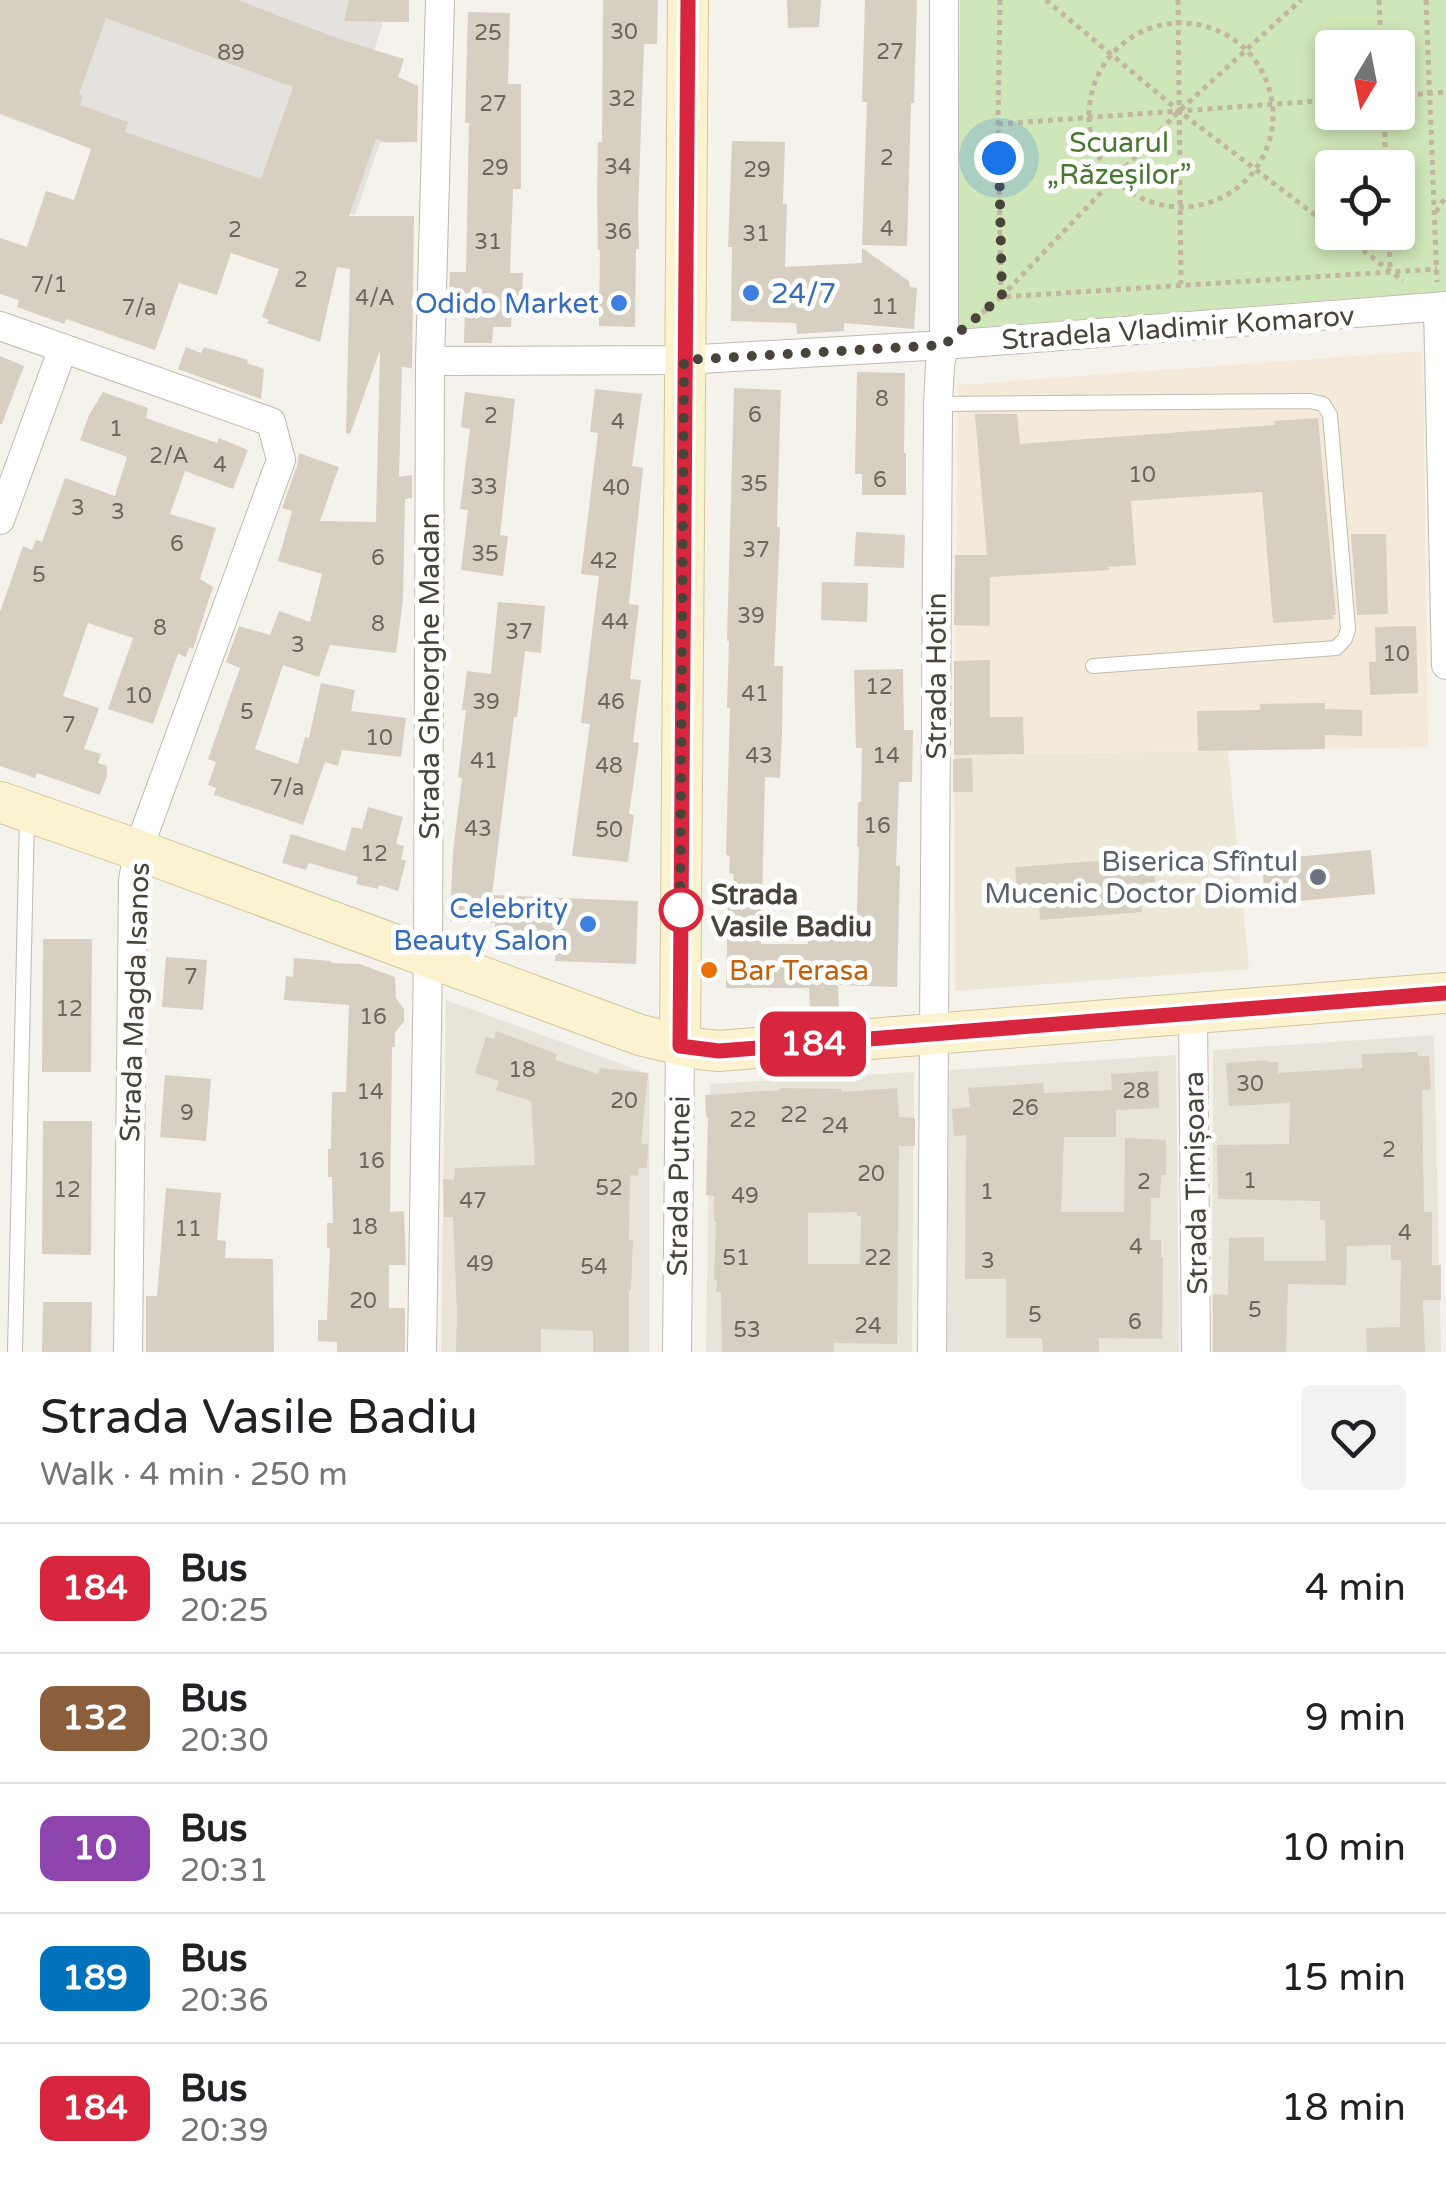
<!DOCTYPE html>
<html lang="en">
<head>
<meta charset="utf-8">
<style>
  body { margin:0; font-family:"Varela Round",sans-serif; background:#f2f2f2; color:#202124; height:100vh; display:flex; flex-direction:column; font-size:38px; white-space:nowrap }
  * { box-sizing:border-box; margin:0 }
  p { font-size:32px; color:#757577 }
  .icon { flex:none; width:55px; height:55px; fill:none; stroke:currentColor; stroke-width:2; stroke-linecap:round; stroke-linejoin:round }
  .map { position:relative; height:1352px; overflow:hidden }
  .sheet { display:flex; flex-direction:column; background:#fff; flex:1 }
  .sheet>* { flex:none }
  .badge { padding:0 20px; border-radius:15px; font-size:35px; line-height:65px }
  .needle { width:65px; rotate:190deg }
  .buttons { position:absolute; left:1315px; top:30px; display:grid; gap:20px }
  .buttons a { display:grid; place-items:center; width:100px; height:100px; border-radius:10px; background:#fff; box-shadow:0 5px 15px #0003; font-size:50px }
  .you { position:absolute; width:50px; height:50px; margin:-25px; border:8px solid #fff; border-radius:50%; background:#1a73e8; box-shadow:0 0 0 15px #1a73e833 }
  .map>.badge { position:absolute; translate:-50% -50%; box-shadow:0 0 0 5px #fff }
  .round { display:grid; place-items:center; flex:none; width:105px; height:105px; border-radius:10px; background:#f2f2f2 }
  .head { display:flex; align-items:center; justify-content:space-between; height:170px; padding:0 40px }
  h1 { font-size:48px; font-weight:600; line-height:75px }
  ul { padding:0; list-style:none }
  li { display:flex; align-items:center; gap:30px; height:130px; padding:0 40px; border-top:2px solid #e0e0e0 }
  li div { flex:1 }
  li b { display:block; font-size:38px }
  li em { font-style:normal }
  li .badge { min-width:110px; font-weight:700; text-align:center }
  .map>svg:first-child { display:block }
  .residential { fill:#e8e4da }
  .commercial { fill:#f5ead9 }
  .industrial { fill:#e5e1dd }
  .education { fill:#ede7d7 }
  .green { fill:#cfe6b8; fill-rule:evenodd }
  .building { fill:#d6cfc2; fill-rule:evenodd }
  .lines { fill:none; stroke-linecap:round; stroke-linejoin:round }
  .lane-casing { stroke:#c0bbaf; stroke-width:16 }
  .street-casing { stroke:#c0bbaf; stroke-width:30 }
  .secondary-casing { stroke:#d1c69e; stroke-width:42 }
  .path { stroke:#c1b7a1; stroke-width:5; stroke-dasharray:5 5; stroke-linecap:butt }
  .lane { stroke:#fff; stroke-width:14 }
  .street { stroke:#fff; stroke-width:28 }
  .secondary { stroke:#fbf2cf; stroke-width:40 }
  .line-casing { stroke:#fff; stroke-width:22 }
  .line { stroke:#d7263d; stroke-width:15 }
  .walk { stroke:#49443a; stroke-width:10; stroke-dasharray:0 18 }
  .shop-dot { fill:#3f7fe0; stroke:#fff; stroke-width:4 }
  .worship-dot { fill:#6b7280; stroke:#fff; stroke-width:4 }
  .stop-dot { fill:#fff; stroke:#d7263d; stroke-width:5 }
  .food-dot { fill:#e8710a; stroke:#fff; stroke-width:4 }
  .labels { text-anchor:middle; stroke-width:10; stroke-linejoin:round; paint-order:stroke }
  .number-label { font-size:22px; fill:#6c675c }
  .park-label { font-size:28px; fill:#48782f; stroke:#fff }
  .shop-label { font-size:28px; fill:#366cbe; stroke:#fff; text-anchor:end }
  .street-label { font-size:28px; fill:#49443a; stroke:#fff }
  .worship-label { font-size:28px; fill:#5b616d; stroke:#fff; text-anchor:end }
  .stop-label { font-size:28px; font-weight:bold; fill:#49443a; stroke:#fff; text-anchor:start }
  .food-label { font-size:28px; fill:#c56008; stroke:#fff; text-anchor:start }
</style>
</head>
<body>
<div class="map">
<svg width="1446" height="1352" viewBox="0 0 1446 1352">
  <rect width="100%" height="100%" fill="#f5f2ec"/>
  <path class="residential" d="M 446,1000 L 649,1074 L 649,1352 L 441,1352 Z
    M 1434,1035 L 1441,1352 L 1212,1352 L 1213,1050 Z
    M 1176,1055 L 1179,1352 L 947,1352 L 949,1070 Z
    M 914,1072 L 912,1352 L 706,1352 L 710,1084 Z"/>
  <path class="commercial" d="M 1423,351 L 1428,747 L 954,755 L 958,385 Z"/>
  <path class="industrial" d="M 0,0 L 407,0 L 409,22 L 383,22 L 374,51 L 404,59 L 397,80 L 418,86 L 417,142 L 380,143 L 355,215 L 347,213 L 285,220 L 0,115 Z"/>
  <path class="education" d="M 1228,751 L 1249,969 L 955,991 L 954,755 Z"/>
  <path class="green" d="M 960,0 L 1446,0 L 1446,297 L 1422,294 L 1381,296 L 957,329 ZM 1332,48 L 1398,48 L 1398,112 L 1332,112 ZM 1332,168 L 1398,168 L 1398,232 L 1332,232 Z"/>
  <path class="building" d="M 0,0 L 238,0 L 339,39 L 404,59 L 398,77 L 418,86 L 417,142 L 387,142 L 376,139 L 349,216 L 414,216 L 412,368 L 402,367 L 399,477 L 412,475 L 412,498 L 405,499 L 403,600 L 396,653 L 330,645 L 319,677 L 283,665 L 255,749 L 298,764 L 305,737 L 309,738 L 321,683 L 355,690 L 351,711 L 406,718 L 401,757 L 342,750 L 338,766 L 325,762 L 303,825 L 214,795 L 216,788 L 208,785 L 216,762 L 208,759 L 240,668 L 226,662 L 239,626 L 270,635 L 279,611 L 310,622 L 322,574 L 278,561 L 292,511 L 282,508 L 297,466 L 299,453 L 339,467 L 320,521 L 376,522 L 380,350 L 350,434 L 346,433 L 350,269 L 337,267 L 320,342 L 267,323 L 269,320 L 262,317 L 279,269 L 231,253 L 217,295 L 179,283 L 155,350 L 66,319 L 64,324 L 17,307 L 19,300 L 0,294 L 0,238 L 27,247 L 46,191 L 74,200 L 91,149 L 0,113 ZM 106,18 L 293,87 L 261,179 L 125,132 L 128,122 L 80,105 L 83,96 L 79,94 Z
    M 349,0 L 409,0 L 409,22 L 344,21 Z
    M 603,0 L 658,0 L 657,44 L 644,44 L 638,212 L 639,249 L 636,249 L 635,327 L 599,326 L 600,250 L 598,250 L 597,193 L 598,142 L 602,142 Z
    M 787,0 L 821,0 L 819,27 L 788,28 Z
    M 865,0 L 917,0 L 914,103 L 911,103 L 907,246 L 862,245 L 867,102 L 862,102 Z
    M 468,12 L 510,13 L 508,84 L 521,84 L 521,189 L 513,189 L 510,273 L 523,273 L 522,296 L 512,296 L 511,327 L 493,327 L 492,343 L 464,343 L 465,301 L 449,301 L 450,272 L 466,272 L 469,123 L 465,123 Z
    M 732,141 L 785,142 L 783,204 L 787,204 L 785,267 L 862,263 L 862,248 L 909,281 L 910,287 L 917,288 L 914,329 L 844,323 L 844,331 L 797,334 L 796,323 L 731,321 L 732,247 L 728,247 Z
    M 186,347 L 201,353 L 204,347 L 248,360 L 247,363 L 264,369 L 261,399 L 178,369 Z
    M 0,356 L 24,366 L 2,424 L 0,424 Z
    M 857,372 L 905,373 L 904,453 L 906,453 L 906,495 L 862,495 L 862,474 L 855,474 Z
    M 734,388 L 781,390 L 777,523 L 777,527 L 780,527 L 774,666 L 783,666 L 782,733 L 780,778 L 765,777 L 761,944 L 808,944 L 808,936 L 856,935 L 859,847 L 857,847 L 858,802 L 861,802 L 862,748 L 856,748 L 854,670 L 903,669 L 904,730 L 913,730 L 912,782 L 899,782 L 896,865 L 900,866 L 897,987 L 838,985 L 839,1007 L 810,1008 L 809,988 L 726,988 L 728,904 L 731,904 L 734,874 L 729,873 L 730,856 L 726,855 L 730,708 L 727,708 L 729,641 L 727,641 Z
    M 595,389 L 642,394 L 632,466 L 643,468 L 629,604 L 639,605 L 630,679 L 641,680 L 633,742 L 639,743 L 629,814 L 634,815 L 628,862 L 572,856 L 590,724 L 581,723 L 599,576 L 581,574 L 598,433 L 590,432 Z
    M 103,392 L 148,408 L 146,418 L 217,443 L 219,438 L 248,450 L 233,489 L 185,471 L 170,514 L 216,528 L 200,579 L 213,587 L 193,649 L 189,647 L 186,657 L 178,654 L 153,724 L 108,709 L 133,638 L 88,623 L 63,696 L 99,708 L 84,749 L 101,754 L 98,763 L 107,766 L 107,775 L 100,795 L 37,773 L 35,778 L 0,766 L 0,612 L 23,546 L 32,550 L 36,540 L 42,542 L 65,478 L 115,496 L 127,457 L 80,440 L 89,415 Z
    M 465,392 L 515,399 L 500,535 L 508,536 L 503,576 L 461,570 L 468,510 L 460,509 L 470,429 L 461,427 Z
    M 975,414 L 1017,414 L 1020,444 L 1275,425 L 1274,421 L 1318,418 L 1336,615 L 1333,615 L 1334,619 L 1273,623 L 1262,492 L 1131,501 L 1136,565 L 1108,567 L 1109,570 L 990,577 L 990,626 L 954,625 L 955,555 L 987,555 Z
    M 856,532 L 905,535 L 904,568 L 854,566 Z
    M 1351,534 L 1386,534 L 1388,614 L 1357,615 Z
    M 822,582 L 868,583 L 867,622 L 821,620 Z
    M 498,602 L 545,606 L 541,653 L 525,651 L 517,717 L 514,717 L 492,895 L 638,901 L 636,964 L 555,961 L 556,940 L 495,938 L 495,923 L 450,921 L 453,852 L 462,778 L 458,777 L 466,710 L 462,710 L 467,671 L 491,674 Z
    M 1416,626 L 1418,693 L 1370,695 L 1369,662 L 1376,662 L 1375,627 Z
    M 990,660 L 990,717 L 1023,717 L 1024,754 L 954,755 L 954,661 Z
    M 1325,703 L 1325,709 L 1362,710 L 1362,736 L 1325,735 L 1325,749 L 1198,751 L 1197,711 L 1260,710 L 1260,704 Z
    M 972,758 L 973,792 L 953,792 L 953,759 Z
    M 368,807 L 403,817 L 396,844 L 404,846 L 401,859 L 406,861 L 398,891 L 379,885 L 378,889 L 356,884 L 358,877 L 309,863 L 306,870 L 282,863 L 291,834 L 345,851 L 352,827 L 362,829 Z
    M 1371,850 L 1375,894 L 1266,904 L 1261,860 Z
    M 1153,857 L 1155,882 L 1140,884 L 1142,912 L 1040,920 L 1038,888 L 1017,889 L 1015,867 Z
    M 43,939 L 92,939 L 91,1072 L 42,1072 Z
    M 166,957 L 207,960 L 203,1010 L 162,1007 Z
    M 294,958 L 331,961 L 331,963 L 360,964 L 395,977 L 396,998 L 404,1009 L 404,1021 L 395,1033 L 395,1047 L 392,1047 L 390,1212 L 404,1211 L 406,1265 L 389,1265 L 389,1308 L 405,1308 L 405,1352 L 337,1352 L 337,1342 L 318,1341 L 318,1320 L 327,1320 L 330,1248 L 327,1248 L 327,1223 L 333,1223 L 332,1177 L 328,1177 L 328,1149 L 331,1149 L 332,1092 L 346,1092 L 349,1005 L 284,1000 L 286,976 L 293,977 Z
    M 496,1031 L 557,1054 L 555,1060 L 598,1074 L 600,1068 L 648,1073 L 641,1144 L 648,1144 L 647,1168 L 639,1168 L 638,1176 L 630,1175 L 629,1240 L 633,1240 L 631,1290 L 629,1290 L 629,1352 L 593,1352 L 593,1331 L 541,1329 L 541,1352 L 456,1352 L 457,1312 L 453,1217 L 444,1217 L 443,1179 L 454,1180 L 455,1168 L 535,1165 L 531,1101 L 496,1090 L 499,1081 L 475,1073 L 486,1037 L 494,1039 Z
    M 1417,1052 L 1418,1056 L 1429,1056 L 1431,1090 L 1422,1090 L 1424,1212 L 1432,1212 L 1432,1265 L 1441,1265 L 1441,1300 L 1423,1300 L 1425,1352 L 1367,1352 L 1366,1328 L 1400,1327 L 1401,1260 L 1391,1260 L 1391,1245 L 1347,1246 L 1346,1285 L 1288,1284 L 1286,1352 L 1213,1352 L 1213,1294 L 1228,1295 L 1229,1238 L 1264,1237 L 1264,1261 L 1326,1261 L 1325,1220 L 1320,1220 L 1320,1201 L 1218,1199 L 1217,1145 L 1289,1144 L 1290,1103 L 1229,1106 L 1226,1063 L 1267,1060 L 1268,1062 L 1278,1062 L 1278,1073 L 1362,1068 L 1362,1054 Z
    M 1158,1071 L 1159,1108 L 1116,1110 L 1116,1137 L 1064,1137 L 1061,1212 L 1124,1212 L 1125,1138 L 1166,1140 L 1166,1175 L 1161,1175 L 1160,1198 L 1151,1198 L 1150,1240 L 1161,1240 L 1161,1257 L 1163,1257 L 1162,1339 L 1099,1338 L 1099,1352 L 1043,1352 L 1042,1338 L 1006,1338 L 1006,1279 L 965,1279 L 966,1135 L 954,1136 L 952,1109 L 970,1107 L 968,1088 L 1043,1083 L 1044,1093 L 1112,1090 L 1111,1074 Z
    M 165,1075 L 211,1079 L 206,1141 L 160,1137 Z
    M 780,1088 L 841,1089 L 842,1092 L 897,1088 L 899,1117 L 915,1118 L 915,1146 L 899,1146 L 897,1344 L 834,1343 L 834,1352 L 722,1352 L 721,1292 L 716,1292 L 717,1280 L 714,1279 L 716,1222 L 714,1222 L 714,1196 L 706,1195 L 708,1117 L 706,1117 L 705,1095 L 780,1090 ZM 857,1212 L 857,1216 L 861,1216 L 860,1264 L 808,1264 L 808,1213 Z
    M 43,1121 L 92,1121 L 91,1255 L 42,1254 Z
    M 166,1188 L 221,1193 L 217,1240 L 226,1241 L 225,1258 L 273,1259 L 274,1352 L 146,1352 L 146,1296 L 157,1296 Z
    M 43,1302 L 92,1302 L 91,1352 L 42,1352 Z"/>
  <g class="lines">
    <defs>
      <path id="lane" d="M 938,404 L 1310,401 L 1323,404 L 1330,415 L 1348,629 L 1345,639 L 1336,648 L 1093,666
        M 15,1352 L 27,817"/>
      <path id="street" d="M 1438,307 L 1446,665
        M 0,326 L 271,422 L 281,460 L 138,850 L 133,881 L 128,1352
        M 430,361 L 683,360 L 944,345 L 1446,306
        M 0,520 L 63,348
        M 1193,1013 L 1196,1352
        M 422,1352 L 428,957 L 430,361 L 440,0
        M 677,1352 L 680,1045
        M 932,1352 L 938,404 L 940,365 L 944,345 L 944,0"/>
      <path id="secondary" d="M 0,802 L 138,850 L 640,1035 L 699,1049 L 719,1051 L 1446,993
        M 680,1045 L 688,0"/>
    </defs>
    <use href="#lane" class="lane-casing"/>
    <use href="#street" class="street-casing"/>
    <use href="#secondary" class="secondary-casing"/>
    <path class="path" d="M 1000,0 L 998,124 L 1001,297
      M 1046,0 L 1179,111 L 1332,228
      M 1178,0 L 1181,284
      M 1379,0 L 1381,48
      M 1426,0 L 1437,282
      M1089 115a92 92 0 1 1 184 0a92 92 0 1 1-184 0Z
      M 1398,96 L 1446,92
      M 1384,112 L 1386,168
      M 998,124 L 1332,100
      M 1436,212 L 1446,196
      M 1339,232 L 1403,281
      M 1389,232 L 1390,269
      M 1001,297 L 1179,111 L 1301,0
      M 982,313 L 1001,297 L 1437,269"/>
    <use href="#lane" class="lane"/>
    <use href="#street" class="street"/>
    <use href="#secondary" class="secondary"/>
  </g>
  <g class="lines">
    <defs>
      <path id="line" d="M 688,0 L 680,1046 L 719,1051 L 1446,993"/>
    </defs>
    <use href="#line" class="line-casing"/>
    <use href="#line" class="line"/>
    <path class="walk" d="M 681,910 L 680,916 L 684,360 L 944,345 L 1002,296 L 999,158"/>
  </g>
  <g class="shop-dot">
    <circle cx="751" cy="293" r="10"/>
    <circle cx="619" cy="303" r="10"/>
    <circle cx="588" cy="924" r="10"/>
  </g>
  <circle class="worship-dot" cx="1318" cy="877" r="10"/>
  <circle class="stop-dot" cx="681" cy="910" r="20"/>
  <circle class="food-dot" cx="709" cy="970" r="10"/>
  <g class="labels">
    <g class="number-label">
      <text x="624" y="39">30</text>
      <text x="488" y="40">25</text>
      <text x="890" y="59">27</text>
      <text x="231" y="60">89</text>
      <text x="622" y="106">32</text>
      <text x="493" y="111">27</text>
      <text x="887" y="165">2</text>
      <text x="618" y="174">34</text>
      <text x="495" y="175">29</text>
      <text x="757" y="177">29</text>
      <text x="887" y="236">4</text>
      <text x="235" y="237">2</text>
      <text x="618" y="239">36</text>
      <text x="756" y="241">31</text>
      <text x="488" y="249">31</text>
      <text x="301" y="287">2</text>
      <text x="49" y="292">7/1</text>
      <text x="375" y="305">4/A</text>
      <text x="885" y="314">11</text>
      <text x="139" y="315">7/a</text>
      <text x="882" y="406">8</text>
      <text x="755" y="422">6</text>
      <text x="491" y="423">2</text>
      <text x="618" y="429">4</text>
      <text x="116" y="436">1</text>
      <text x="169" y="463">2/A</text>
      <text x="220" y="472">4</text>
      <text x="1142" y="482">10</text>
      <text x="880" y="487">6</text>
      <text x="754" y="491">35</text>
      <text x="484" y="494">33</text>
      <text x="616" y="495">40</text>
      <text x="78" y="515">3</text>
      <text x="118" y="519">3</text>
      <text x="177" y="551">6</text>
      <text x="756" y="557">37</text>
      <text x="485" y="561">35</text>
      <text x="378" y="565">6</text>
      <text x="604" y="568">42</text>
      <text x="39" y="582">5</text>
      <text x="751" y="623">39</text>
      <text x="615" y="629">44</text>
      <text x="378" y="631">8</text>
      <text x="160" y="635">8</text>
      <text x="519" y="639">37</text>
      <text x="298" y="652">3</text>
      <text x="1396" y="661">10</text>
      <text x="879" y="694">12</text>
      <text x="755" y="701">41</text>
      <text x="138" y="703">10</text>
      <text x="486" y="709">39</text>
      <text x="611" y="709">46</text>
      <text x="247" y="719">5</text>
      <text x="69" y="732">7</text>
      <text x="379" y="745">10</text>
      <text x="759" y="763">43</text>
      <text x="886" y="763">14</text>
      <text x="484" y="768">41</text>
      <text x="609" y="773">48</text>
      <text x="287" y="795">7/a</text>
      <text x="877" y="833">16</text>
      <text x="478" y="836">43</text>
      <text x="609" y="837">50</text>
      <text x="374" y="861">12</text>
      <text x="191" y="984">7</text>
      <text x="69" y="1016">12</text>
      <text x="373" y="1024">16</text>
      <text x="522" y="1077">18</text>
      <text x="1250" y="1091">30</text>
      <text x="1136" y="1098">28</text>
      <text x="370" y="1099">14</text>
      <text x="624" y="1108">20</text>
      <text x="1025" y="1115">26</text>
      <text x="187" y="1120">9</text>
      <text x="794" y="1122">22</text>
      <text x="743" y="1127">22</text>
      <text x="835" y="1133">24</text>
      <text x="1389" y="1157">2</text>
      <text x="371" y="1168">16</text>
      <text x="871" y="1181">20</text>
      <text x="1250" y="1188">1</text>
      <text x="1144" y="1189">2</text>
      <text x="609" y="1195">52</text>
      <text x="67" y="1197">12</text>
      <text x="987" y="1199">1</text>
      <text x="745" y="1203">49</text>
      <text x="473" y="1208">47</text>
      <text x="364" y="1234">18</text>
      <text x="188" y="1236">11</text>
      <text x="1405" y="1240">4</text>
      <text x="1136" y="1254">4</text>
      <text x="736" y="1265">51</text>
      <text x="878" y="1265">22</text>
      <text x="988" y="1268">3</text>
      <text x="480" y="1271">49</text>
      <text x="594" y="1274">54</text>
      <text x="363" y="1308">20</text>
      <text x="1255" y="1317">5</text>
      <text x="1035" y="1322">5</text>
      <text x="1135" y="1329">6</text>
      <text x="868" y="1333">24</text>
      <text x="747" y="1337">53</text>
    </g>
    <g class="park-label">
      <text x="1119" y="152">Scuarul<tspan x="1119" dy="32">„Răzeșilor”</tspan></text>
    </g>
    <g class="shop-label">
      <text x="771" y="303" text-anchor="start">24/7</text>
      <text x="599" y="313">Odido Market</text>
      <text x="568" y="918">Celebrity<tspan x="568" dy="32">Beauty Salon</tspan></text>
    </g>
    <g class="street-label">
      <text transform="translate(1178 327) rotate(-4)" y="10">Stradela Vladimir Komarov</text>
      <text transform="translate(429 676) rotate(-90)" y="10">Strada Gheorghe Madan</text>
      <text transform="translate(936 676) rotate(-90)" y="10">Strada Hotin</text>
      <text transform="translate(134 1002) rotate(-88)" y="10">Strada Magda Isanos</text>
      <text transform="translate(1195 1183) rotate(-91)" y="10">Strada Timișoara</text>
      <text transform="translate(678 1186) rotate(-89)" y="10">Strada Putnei</text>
    </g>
    <g class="worship-label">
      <text x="1298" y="871">Biserica Sfîntul<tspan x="1298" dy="32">Mucenic Doctor Diomid</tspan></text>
    </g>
    <g class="stop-label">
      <text x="711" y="904">Strada<tspan x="711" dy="32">Vasile Badiu</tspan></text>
    </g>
    <g class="food-label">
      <text x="729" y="980">Bar Terasa</text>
    </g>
  </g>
</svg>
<div class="buttons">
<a><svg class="needle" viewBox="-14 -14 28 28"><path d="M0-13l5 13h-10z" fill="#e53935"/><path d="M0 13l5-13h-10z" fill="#757577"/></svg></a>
<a><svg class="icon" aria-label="locate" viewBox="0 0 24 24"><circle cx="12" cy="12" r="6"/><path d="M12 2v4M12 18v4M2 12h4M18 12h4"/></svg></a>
</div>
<div class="you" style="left:999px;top:158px"></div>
<b class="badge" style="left:813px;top:1044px;background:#d7263d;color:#fff">184</b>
</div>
<section class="sheet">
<div class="head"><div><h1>Strada Vasile Badiu</h1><p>Walk · 4 min · 250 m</p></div><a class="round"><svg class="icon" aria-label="heart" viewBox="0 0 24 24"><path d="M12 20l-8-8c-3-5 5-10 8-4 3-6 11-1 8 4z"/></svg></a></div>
<ul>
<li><span class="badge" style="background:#d7263d;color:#fff">184</span><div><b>Bus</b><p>20:25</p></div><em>4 min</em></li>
<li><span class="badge" style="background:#8b5e3c;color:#fff">132</span><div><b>Bus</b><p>20:30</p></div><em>9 min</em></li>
<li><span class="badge" style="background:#8e44ad;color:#fff">10</span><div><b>Bus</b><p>20:31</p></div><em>10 min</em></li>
<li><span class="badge" style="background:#0072bc;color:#fff">189</span><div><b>Bus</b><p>20:36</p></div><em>15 min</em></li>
<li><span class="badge" style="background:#d7263d;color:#fff">184</span><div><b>Bus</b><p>20:39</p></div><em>18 min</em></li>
</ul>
</section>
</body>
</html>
